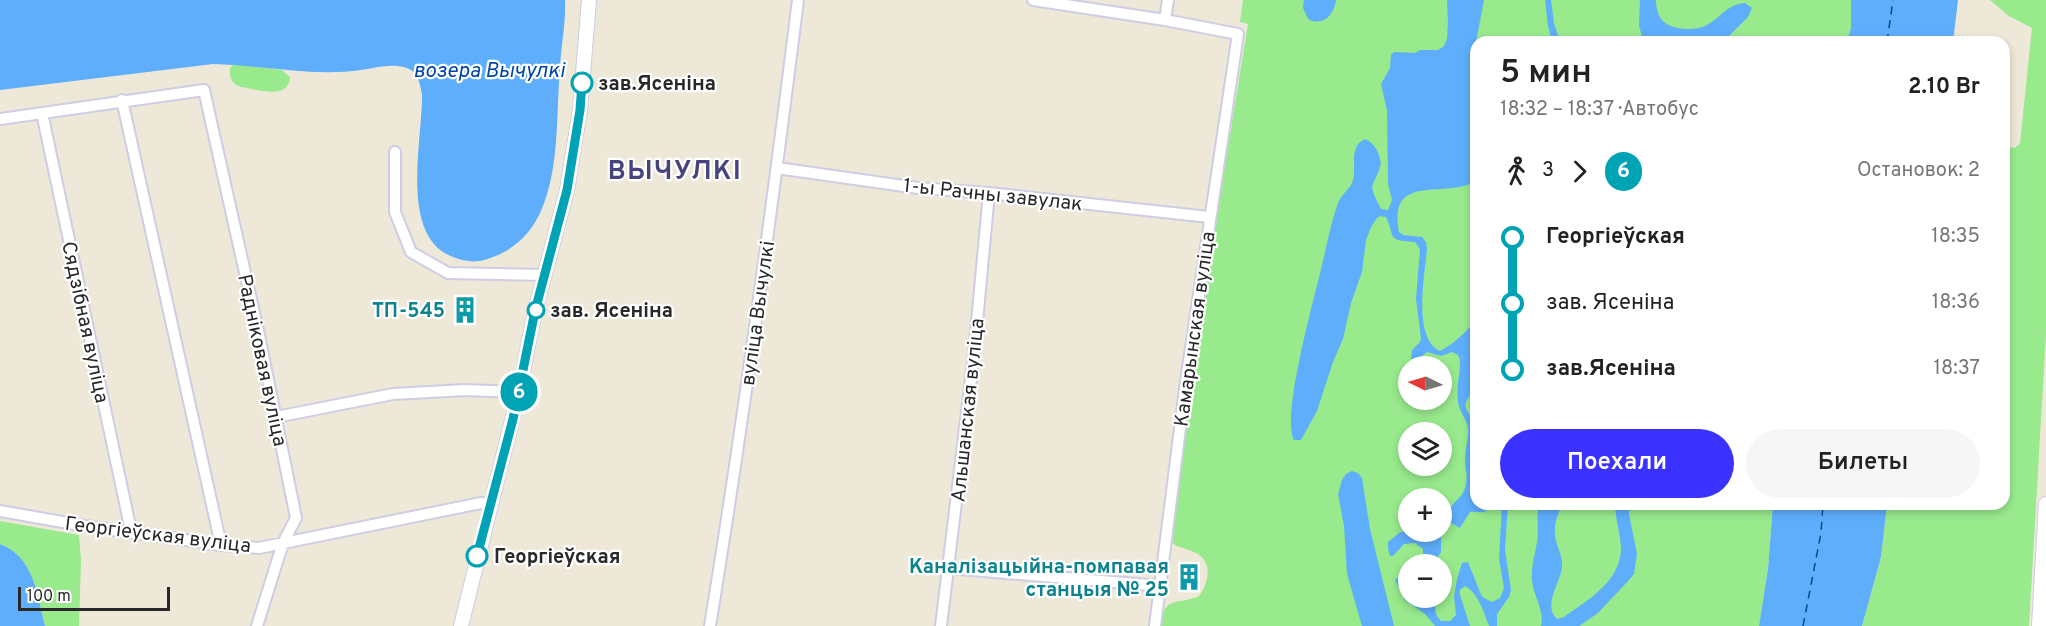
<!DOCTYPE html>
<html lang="ru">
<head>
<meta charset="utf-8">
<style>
  body { margin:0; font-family:Overpass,sans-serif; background:#f6f6f6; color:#222; height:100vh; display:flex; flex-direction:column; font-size:22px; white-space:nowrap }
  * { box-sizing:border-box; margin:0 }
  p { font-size:20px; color:#767676 }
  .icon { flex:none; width:33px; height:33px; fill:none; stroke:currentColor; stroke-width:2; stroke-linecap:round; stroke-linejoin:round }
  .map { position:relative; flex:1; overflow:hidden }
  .panel { position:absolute; left:1470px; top:36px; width:540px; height:474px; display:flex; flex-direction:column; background:#fff; border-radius:18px; box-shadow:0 3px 9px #0003 }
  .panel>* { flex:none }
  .badge { padding:0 12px; border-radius:20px; font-size:21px; line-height:39px }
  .needle { width:39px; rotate:275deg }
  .fabs { position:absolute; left:1398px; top:356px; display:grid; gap:12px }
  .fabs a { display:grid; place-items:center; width:54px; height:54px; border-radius:50%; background:#fff; box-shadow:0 3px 9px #0003; font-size:30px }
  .scale { position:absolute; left:18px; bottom:15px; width:152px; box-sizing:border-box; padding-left:6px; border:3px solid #282828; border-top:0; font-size:16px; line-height:21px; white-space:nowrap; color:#282828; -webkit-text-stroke:4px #fff; paint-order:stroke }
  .map>.badge { position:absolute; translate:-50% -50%; box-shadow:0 0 0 3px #fff }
  .legs { display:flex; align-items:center; gap:9px; height:66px; padding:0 30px; font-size:20px }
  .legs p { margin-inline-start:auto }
  .summary { display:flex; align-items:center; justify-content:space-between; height:102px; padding:0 30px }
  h1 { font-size:33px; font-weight:600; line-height:45px }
  .button { display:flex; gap:12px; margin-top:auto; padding:12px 30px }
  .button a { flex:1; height:69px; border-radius:36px; background:#3b32ff; color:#fff; font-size:24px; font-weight:600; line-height:69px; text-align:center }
  .button a+a { background:#f6f6f6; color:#222 }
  ul { padding:0 30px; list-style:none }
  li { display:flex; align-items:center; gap:21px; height:66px; font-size:22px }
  li i { display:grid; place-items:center; width:9px; height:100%; margin:0 8px; background:currentColor }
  li i::after { content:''; width:15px; height:15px; margin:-8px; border:4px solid; border-radius:50%; background:#fff }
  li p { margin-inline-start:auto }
  li:first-child i { background:linear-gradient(#0000 50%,currentColor 0) }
  li:last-child i { background:linear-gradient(currentColor 50%,#0000 0) }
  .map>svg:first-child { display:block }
  .green { fill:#98ea8d; fill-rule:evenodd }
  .water { fill:#5eaefc }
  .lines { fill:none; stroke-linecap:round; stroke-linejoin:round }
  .ferry { stroke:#0046a4; stroke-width:1.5; stroke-dasharray:8 6; stroke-linecap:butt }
  .minor-casing { stroke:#cecde3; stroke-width:14 }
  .tertiary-casing { stroke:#cecde3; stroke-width:16 }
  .minor { stroke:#fff; stroke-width:10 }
  .tertiary { stroke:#fff; stroke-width:14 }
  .line-1-casing { stroke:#fff; stroke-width:14 }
  .line-1 { stroke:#00a3b4; stroke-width:9 }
  .stop-1-dot { fill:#fff; stroke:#00a3b4; stroke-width:3 }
  .labels { text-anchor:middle; stroke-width:4.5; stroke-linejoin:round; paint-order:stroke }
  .stop-label { font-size:20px; font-weight:bold; fill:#282828; stroke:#fff; text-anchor:start }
  .street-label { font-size:20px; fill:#282828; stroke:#fff }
  .culture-label { font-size:20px; font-weight:bold; fill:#0d838f; stroke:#fff; text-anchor:end }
  .water-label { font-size:21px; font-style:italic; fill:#0046a4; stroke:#fff }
  .district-label { font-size:26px; font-weight:bold; letter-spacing:1.5px; fill:#47447d; stroke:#fff }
</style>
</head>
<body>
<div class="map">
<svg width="2046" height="626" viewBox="0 0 2046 626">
  <rect width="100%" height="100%" fill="#ede8d8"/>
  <path class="green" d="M 1243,0 L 1851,0 L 1851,28 L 1847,42 L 1476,42 L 1476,504 L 1773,504 L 1768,569 L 1759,626 L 1160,626 C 1164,594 1177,606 1199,596 C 1209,583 1213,562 1196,553 C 1189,549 1180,548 1173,544 L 1172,532 L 1205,288 L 1248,24 L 1240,22 ZM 1408,366 L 1442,366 L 1442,399 L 1408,399 ZM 1408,432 L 1442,432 L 1442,465 L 1408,465 ZM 1408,498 L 1442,498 L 1442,531 L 1408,531 ZM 1408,564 L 1442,564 L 1442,597 L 1408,597 Z
    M 1990,0 L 2046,0 L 2046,334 L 2029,626 L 1862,626 L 1881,557 L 1887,504 L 2004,504 L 2004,146 L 2015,148 L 2020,143 L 2032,28 L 2009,16 Z
    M 234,64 L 282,70 L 290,77 C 289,101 255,89 241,87 C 232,84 229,78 230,68 Z
    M 0,521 L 79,535 L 81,560 L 79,626 L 45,626 C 37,595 34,557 0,544 Z"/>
  <path class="water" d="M 0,0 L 565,0 C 566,23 561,45 560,68 C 556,115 560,167 541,211 C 530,236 510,253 484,260 C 474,263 463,261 453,257 C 398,237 423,139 422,94 C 420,84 418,72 407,68 C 391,63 376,68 361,70 C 311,77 262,65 213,64 L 0,90 Z
    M 1304,0 L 1336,0 C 1334,15 1323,27 1308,19 L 1303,8 Z
    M 1447,0 L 1484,0 L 1476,42 L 1476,181 C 1444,200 1388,171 1399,232 L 1403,235 L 1422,237 L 1426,242 L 1427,249 C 1425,274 1412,338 1440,351 C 1452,345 1469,330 1476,319 C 1476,337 1471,354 1472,372 C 1472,381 1476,387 1476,396 L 1469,397 C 1462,405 1467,415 1476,420 L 1476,504 L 1490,504 C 1487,516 1479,511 1470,512 L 1460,528 L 1451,523 C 1444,500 1464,503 1466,483 C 1468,475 1465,468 1465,460 C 1465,449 1469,438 1468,428 C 1466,418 1459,411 1458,402 C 1456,388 1460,374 1460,360 L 1458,355 L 1452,352 L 1441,356 L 1427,352 L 1416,361 L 1411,359 L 1412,350 L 1420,342 L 1421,338 L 1416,299 L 1420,249 L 1415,242 C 1386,240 1396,239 1386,217 L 1380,216 L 1377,218 L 1371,227 L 1366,240 L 1362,272 L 1351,303 L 1343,339 L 1333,362 L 1317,411 L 1301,440 L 1294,440 C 1281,416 1315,296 1322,265 C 1327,245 1331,222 1338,203 C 1341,194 1351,189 1353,180 C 1357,166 1348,147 1365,139 C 1375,143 1379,153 1381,163 C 1375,189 1365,179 1381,209 L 1388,210 L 1392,200 L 1388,184 L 1387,110 L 1381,84 L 1390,68 L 1391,55 L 1394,52 L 1415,53 L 1420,50 L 1438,50 L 1444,46 L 1447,39 L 1448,23 Z
    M 1545,0 L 1551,0 L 1554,23 L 1560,42 L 1552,42 L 1548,26 Z
    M 1640,0 L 1656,0 C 1656,7 1658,17 1664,22 C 1673,30 1695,31 1705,26 C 1720,19 1727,4 1745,3 L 1752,8 L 1748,17 L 1723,42 L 1643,42 L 1639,25 Z
    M 1851,0 L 1958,0 L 1953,42 L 1847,42 L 1851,28 Z
    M 1352,471 L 1358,473 L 1362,478 L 1370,529 L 1394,626 L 1362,626 L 1347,574 L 1344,526 L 1338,494 L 1342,480 L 1346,474 Z
    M 1502,504 L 1508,504 L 1505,550 L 1511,590 L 1509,597 L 1497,614 L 1497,626 L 1489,626 C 1484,612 1478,593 1465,586 L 1460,590 L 1460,595 L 1470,626 L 1435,626 L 1425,614 L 1405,600 L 1395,580 L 1397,578 L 1400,580 L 1408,597 L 1437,597 C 1435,607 1433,613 1441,621 L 1450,621 L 1456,615 L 1454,597 L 1457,579 L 1462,563 L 1468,562 L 1482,597 L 1492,602 L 1500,598 L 1504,588 L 1499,559 Z
    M 1539,504 L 1563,504 C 1556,516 1552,530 1557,544 C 1559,551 1563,559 1562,567 C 1561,582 1542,605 1557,619 L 1564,617 C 1589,599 1622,581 1621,546 C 1620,532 1615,518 1615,504 L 1630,504 L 1629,514 L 1637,554 L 1634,574 L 1629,580 L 1598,613 L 1579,626 L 1541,626 C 1545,611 1533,595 1532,580 C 1531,566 1535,555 1537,542 C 1539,529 1536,517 1539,504 Z
    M 1773,504 L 1887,504 L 1881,557 L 1862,626 L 1759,626 L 1768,569 Z
    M 1408,530 L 1425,534 L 1436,531 L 1441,533 L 1441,552 L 1433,564 L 1423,564 L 1423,549 L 1415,543 L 1404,544 L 1393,556 L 1390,556 L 1388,549 L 1388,542 L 1399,533 Z
    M 0,544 C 34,557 37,594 45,626 L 0,626 Z"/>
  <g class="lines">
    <path class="ferry" d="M 1887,42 L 1893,0
      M 1803,626 L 1821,533 L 1823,504"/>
    <defs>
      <path id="minor" d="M 1033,0 L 1165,20 L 1238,34 L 1186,381 L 1155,626
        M 1165,20 L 1168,0
        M 122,100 L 221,545
        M 42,113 L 131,531
        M 0,119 L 204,90 L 259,335 L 296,518 L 283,543 L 257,626
        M 395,152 L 395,212 L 411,252 L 448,273 L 545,275
        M 777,168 L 918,188 L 989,193 L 1209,217
        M 276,417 L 393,394 L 465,390 L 519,392
        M 0,511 L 85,526 L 221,545 L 259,548 L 481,503 L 492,504
        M 949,568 L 1160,586
        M 710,626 C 744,418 772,209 798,0
        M 941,626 L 974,354 L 989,193"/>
      <path id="tertiary" d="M 461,626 L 519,392 L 535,311 L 567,190 L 580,110 L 589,0
        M 2039,626 L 2046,504"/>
    </defs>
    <use href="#minor" class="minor-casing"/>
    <use href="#tertiary" class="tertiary-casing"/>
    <use href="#minor" class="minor"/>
    <use href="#tertiary" class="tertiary"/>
  </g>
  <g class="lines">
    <defs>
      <path id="line-1" d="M 477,556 L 513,419 L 535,311 L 567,190 L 580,110 L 582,83"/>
    </defs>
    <use href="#line-1" class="line-1-casing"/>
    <use href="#line-1" class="line-1"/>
  </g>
  <defs>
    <symbol id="building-bare" viewBox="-9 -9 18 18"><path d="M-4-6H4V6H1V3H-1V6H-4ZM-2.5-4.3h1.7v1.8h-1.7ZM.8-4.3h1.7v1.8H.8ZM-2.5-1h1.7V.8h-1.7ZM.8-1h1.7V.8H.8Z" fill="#0f9aa8" stroke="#fff" stroke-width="2.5" paint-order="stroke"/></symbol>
  </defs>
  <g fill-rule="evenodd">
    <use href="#building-bare" x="446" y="291" width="38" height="38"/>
    <use href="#building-bare" x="1170" y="558" width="38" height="38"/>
  </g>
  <g class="stop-1-dot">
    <circle cx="582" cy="83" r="10"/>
    <circle cx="536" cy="310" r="8"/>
    <circle cx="477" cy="556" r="10"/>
  </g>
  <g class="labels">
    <g class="stop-label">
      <text x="598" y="90">зав.Ясеніна</text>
      <text x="550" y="317">зав. Ясеніна</text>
      <text x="494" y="563">Георгіеўская</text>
    </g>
    <g class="street-label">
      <text transform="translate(993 194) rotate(6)" y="7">1-ы Рачны завулак</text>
      <text transform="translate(757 313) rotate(-82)" y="7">вуліца Вычулкі</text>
      <text transform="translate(86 322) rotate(78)" y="7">Сядзібная вуліца</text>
      <text transform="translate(1194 329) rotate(-82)" y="7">Камарынская вуліца</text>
      <text transform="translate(263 360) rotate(78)" y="7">Радніковая вуліца</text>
      <text transform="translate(967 410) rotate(-84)" y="7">Альшанская вуліца</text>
      <text transform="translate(158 534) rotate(7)" y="7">Георгіеўская вуліца</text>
    </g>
    <g class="culture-label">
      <text x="445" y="317">ТП-545</text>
      <text x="1169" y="573">Каналізацыйна-помпавая<tspan x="1169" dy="23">станцыя № 25</tspan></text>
    </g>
    <g class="water-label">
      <text x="489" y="77">возера Вычулкі</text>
    </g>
    <g class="district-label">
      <text x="675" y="179">ВЫЧУЛКІ</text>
    </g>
  </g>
</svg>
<div class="fabs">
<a><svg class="needle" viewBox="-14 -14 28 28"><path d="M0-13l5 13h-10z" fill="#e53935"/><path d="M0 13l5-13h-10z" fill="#767676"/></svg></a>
<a><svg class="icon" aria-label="layers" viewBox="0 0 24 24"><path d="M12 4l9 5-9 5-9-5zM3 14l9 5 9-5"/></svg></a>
<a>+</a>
<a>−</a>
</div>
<div class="scale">100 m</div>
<b class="badge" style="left:519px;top:392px;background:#00a3b4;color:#fff">6</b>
<section class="panel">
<div class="summary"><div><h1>5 мин</h1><p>18:32 – 18:37 · Автобус</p></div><b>2.10 Br</b></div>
<div class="legs"><svg class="icon" aria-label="walk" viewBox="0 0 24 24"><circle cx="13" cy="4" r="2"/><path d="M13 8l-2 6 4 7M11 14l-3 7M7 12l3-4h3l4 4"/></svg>3<svg class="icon" aria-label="forward" viewBox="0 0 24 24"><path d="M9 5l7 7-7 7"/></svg><b class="badge" style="background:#00a3b4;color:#fff">6</b><p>Остановок: 2</p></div>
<ul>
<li><i style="color:#00a3b4"></i><b>Георгіеўская</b><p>18:35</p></li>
<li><i style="color:#00a3b4"></i><span>зав. Ясеніна</span><p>18:36</p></li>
<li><i style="color:#00a3b4"></i><b>зав.Ясеніна</b><p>18:37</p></li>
</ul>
<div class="button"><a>Поехали</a><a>Билеты</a></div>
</section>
</div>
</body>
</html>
